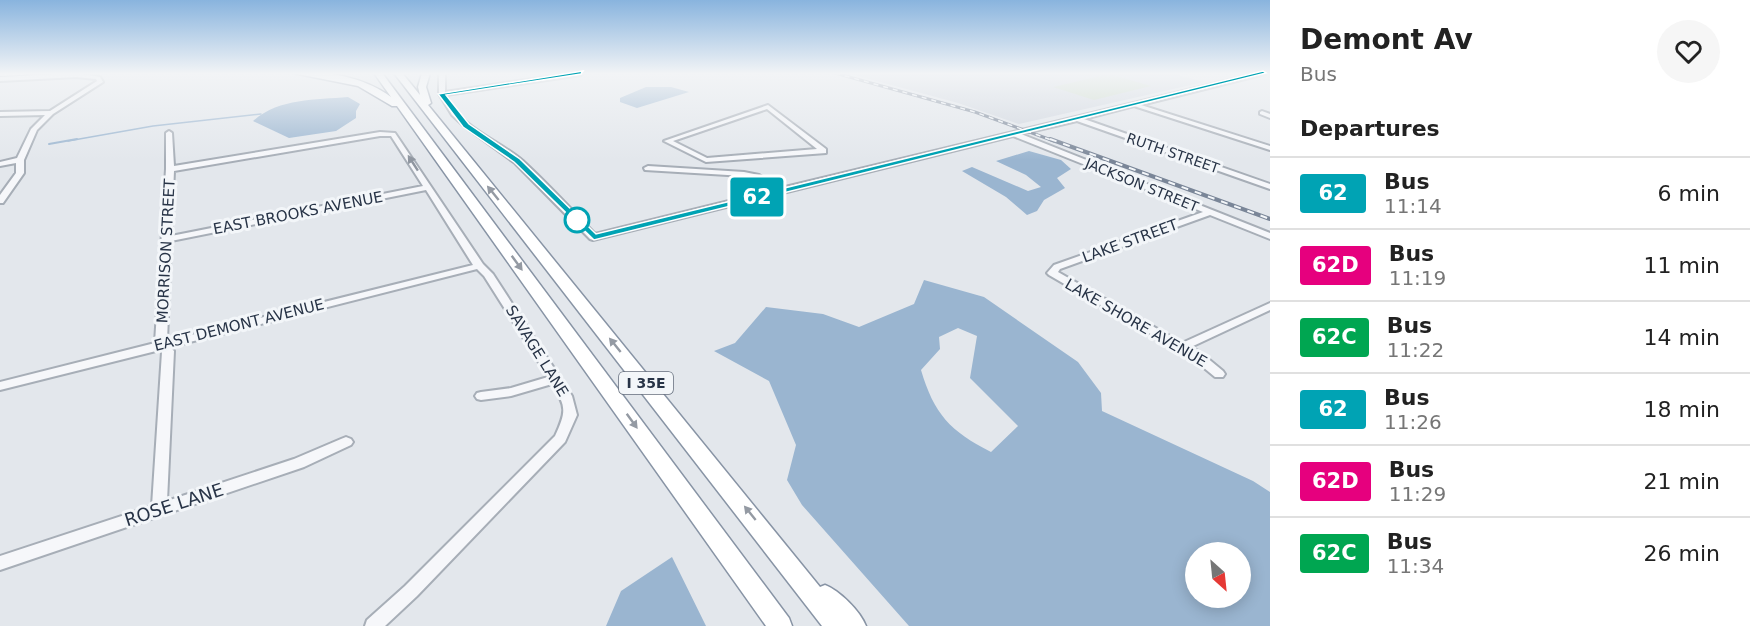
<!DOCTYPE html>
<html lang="en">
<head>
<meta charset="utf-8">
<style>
  body { margin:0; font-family:"DejaVu Sans",sans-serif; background:#f6f6f6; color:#222; height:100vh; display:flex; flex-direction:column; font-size:22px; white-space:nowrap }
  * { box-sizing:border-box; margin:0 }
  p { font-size:20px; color:#767676 }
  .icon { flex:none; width:33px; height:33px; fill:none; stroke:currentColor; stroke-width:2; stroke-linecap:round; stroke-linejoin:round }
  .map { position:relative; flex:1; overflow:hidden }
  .side { display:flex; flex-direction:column; background:#fff; width:480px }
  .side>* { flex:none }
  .badge { padding:0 12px; border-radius:4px; font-size:21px; line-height:39px }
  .needle { width:39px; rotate:153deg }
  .fabs { position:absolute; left:1185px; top:542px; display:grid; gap:12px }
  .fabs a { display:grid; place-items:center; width:66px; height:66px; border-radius:50%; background:#fff; box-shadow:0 3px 15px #0003; font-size:30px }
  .map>.badge { position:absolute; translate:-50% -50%; box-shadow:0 0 0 3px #fff }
  h2 { padding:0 30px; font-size:22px; line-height:54px }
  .round { display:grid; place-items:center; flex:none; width:63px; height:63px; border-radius:32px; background:#f6f6f6 }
  .head { display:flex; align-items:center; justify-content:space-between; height:102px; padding:0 30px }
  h1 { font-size:28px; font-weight:800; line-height:45px }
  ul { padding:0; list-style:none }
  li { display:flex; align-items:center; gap:18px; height:72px; padding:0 30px; border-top:2px solid #e0e0e0 }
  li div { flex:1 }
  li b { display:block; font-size:22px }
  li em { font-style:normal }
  li .badge { min-width:66px; font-weight:700; text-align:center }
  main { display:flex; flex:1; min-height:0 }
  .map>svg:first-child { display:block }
  .built { fill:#d0d6df }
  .green { fill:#c8d7c3 }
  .water { fill:#9ab5d0; fill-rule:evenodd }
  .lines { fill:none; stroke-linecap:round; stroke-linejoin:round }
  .stream-far1 { stroke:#9ab5d0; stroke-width:1.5 }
  .stream { stroke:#9ab5d0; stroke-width:2 }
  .minor-casing { stroke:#a7aeb7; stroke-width:4 }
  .highway-casing { stroke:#8894a5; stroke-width:3 }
  .minor { fill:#f6f7fa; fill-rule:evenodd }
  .highway { fill:#fff; fill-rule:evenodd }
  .rail-far1-casing { stroke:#7a8698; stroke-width:3 }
  .rail-casing { stroke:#7a8698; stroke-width:4 }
  .rail-far1 { stroke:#f3f6f9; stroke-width:1.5; stroke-dasharray:5; stroke-linecap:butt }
  .rail { stroke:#f3f6f9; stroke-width:2; stroke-dasharray:7; stroke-linecap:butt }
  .oneway { fill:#8f96a0 }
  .oneway2 { fill:#949aa3 }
  .line { fill:#00a3b4; stroke:#fff; stroke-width:1.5 }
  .stop-dot { fill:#fff; stroke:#00a3b4; stroke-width:3 }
  .labels { text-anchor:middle; stroke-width:6; stroke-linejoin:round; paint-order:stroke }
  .far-street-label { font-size:14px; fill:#283447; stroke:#f3f6f9 }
  .shield { fill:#f3f6f9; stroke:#656e7c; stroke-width:1.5 }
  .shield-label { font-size:14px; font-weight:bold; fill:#283447 }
  .street-label { font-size:15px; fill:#283447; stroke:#f3f6f9 }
  .near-street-label { font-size:18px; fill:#283447; stroke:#f3f6f9 }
</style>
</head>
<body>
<main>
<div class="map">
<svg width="1270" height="626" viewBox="0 0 1270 626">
  <rect width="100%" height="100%" fill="#e3e7ec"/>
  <path class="built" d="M 847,73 L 1170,73 L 1204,82 L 1019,124 L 958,103 Z"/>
  <path class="green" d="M 1109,74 L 1151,86 L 1094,100 L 1053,87 Z"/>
  <path class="water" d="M 646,87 L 671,87 L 689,92 L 637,108 L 620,102 L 620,98 Z
    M 348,97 L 360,104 L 356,111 L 356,118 L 336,131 L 289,138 L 253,121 C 279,98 315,100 348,97 Z
    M 1029,151 L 1061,160 L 1071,169 L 1057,178 L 1065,188 L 1044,200 L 1037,211 L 1027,215 L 1006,197 L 962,171 L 972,167 L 1028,191 L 1041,187 L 1026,175 L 996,161 Z
    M 924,280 L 984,297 L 1078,362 L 1101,393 L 1102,411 L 1253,481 L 1270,492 L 1270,626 L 909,626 L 802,505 L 787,480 L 796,445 L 769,381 L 714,351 L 735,343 L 766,307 L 823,314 L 859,327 L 914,304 ZM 958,328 L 977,336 L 970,378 L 1018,426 L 991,452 C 950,431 934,414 921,370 L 940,349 L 939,337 ZM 1196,552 L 1240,552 L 1240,597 L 1196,597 Z
    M 672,557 L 706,626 L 606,626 L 621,591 Z"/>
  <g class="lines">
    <path class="stream-far1" d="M 68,141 L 153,126 L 261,114"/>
    <path class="stream" d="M 49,144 L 77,139"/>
    <defs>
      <path id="minor" d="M 76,73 L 100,77 L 103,82 L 53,114 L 37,130 L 24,160 L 24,173 L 3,203 L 0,203 L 0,195 L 16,173 L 16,163 L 0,166 L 0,162 L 17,158 L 31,129 L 45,115 L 0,116 L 0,112 L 50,111 L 97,81 L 96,79 L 76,77 L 0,81 L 0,77 Z
        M 439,73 L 445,73 L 445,92 L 572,73 L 584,73 L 581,75 L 446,95 C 458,127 499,140 523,161 C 548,184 571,209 595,234 L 773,190 L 753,179 L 744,176 L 645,170 L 644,168 L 648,166 L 744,172 L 759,175 L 781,188 L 1258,73 L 1266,73 L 1265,74 L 1141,105 L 1270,146 L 1270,150 L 1134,106 L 1084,119 L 1270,184 L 1270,189 L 1077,121 L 1021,134 L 1270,233 L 1270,239 L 1210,215 L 1060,269 L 1058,272 L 1182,343 L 1270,303 L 1270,310 L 1191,347 L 1200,352 L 1223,371 L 1225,374 L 1223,377 L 1215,377 L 1192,358 L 1049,275 L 1047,273 L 1054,265 L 1203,212 L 1013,136 L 593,240 L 590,239 L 515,163 L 464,126 L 452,115 L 439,94 Z
        M 768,105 L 826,149 L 826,153 L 706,162 L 664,141 ZM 767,109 L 817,149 L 707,158 L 673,141 Z
        M 1262,111 L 1270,114 L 1270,118 L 1260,114 L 1260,112 Z
        M 169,131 L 172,133 L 174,166 L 380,132 L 395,133 L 483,264 L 493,274 L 572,396 L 577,415 L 565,442 L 417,596 L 385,626 L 365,626 L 367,620 L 405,586 L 555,436 C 566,412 567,407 552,384 L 511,396 L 481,400 L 477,399 L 475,396 L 477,393 L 481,392 L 511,388 L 548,377 L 484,276 L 477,269 L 170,347 L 174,351 L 167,501 L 294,459 L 341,439 L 346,437 L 351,439 L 353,442 L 351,445 L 304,467 L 0,570 L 0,556 L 152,506 L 162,352 L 160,350 L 0,390 L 0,382 L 155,343 L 166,169 L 166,133 ZM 380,136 L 391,136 L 423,186 L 171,236 L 174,171 ZM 426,190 L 473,265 L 167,341 L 171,241 Z"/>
      <path id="highway" d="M 0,73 L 28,73 L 24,75 L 0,76 Z
        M 293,73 C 325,70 364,77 391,97 L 374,73 L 382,73 L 789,618 L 792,626 L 766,626 L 397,106 L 392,106 L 358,86 Z
        M 394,73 L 402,73 L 420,95 L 418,87 L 422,73 L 430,73 L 426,87 L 431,103 L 428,105 L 820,587 L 825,585 C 840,591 860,611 866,626 L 822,626 Z"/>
    </defs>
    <use href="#minor" class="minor-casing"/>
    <use href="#highway" class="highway-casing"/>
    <use href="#minor" class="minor"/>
    <use href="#highway" class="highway"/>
    <defs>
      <path id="rail-far1" d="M 835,73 L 975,112 L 1054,141"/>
      <path id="rail" d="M 1050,139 L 1270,219"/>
    </defs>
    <use href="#rail-far1" class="rail-far1-casing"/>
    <use href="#rail" class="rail-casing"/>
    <use href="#rail-far1" class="rail-far1"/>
    <use href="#rail" class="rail"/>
  </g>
  <defs><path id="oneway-solid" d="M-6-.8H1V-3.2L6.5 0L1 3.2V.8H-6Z" transform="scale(1.5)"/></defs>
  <use class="oneway" href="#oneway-solid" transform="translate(413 163) rotate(-123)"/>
  <g class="oneway2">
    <use href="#oneway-solid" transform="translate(493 193) rotate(-129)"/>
    <use href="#oneway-solid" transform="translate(517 263) rotate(54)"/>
    <use href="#oneway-solid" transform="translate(615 345) rotate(-129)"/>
    <use href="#oneway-solid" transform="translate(632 421) rotate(54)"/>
    <use href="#oneway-solid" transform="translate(750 513) rotate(-129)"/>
  </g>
  <linearGradient id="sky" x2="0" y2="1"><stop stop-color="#89b4de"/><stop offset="0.46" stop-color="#f2f4f6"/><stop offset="1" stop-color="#f2f4f6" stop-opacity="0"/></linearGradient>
  <rect width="1270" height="160" fill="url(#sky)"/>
  <path class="line" d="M 583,71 L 581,74 L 446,95 L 469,124 L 520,159 L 596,234 L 1263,71 L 1266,73 L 594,240 L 514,162 L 463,127 L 438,94 Z"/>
  <circle class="stop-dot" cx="577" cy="220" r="12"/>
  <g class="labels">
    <g class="far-street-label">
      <text transform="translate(1173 153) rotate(19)" y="5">RUTH STREET</text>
      <text transform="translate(1142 185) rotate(22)" y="5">JACKSON STREET</text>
    </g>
    <rect class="shield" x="619" y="372" width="54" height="22" rx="4.5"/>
    <g class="shield-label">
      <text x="646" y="388">I 35E</text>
    </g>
    <g class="street-label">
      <text transform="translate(298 213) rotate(-11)" y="5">EAST BROOKS AVENUE</text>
      <text transform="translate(1130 241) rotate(-20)" y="5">LAKE STREET</text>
      <text transform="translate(166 251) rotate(-87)" y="5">MORRISON STREET</text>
      <text transform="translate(1136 323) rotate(30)" y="5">LAKE SHORE AVENUE</text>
      <text transform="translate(239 325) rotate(-14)" y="5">EAST DEMONT AVENUE</text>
      <text transform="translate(537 351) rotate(58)" y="5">SAVAGE LANE</text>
    </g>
    <g class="near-street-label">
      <text transform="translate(174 505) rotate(-18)" y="6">ROSE LANE</text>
    </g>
  </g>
</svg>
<div class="fabs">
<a><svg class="needle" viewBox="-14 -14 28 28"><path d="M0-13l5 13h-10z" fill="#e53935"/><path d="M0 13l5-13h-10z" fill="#767676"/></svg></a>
</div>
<b class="badge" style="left:757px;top:197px;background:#00a3b4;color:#fff">62</b>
</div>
<section class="side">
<div class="head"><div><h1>Demont Av</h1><p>Bus</p></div><a class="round"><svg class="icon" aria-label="heart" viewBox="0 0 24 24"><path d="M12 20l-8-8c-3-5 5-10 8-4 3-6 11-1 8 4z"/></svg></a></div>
<h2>Departures</h2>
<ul>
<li><span class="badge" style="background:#00a3b4;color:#fff">62</span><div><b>Bus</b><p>11:14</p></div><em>6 min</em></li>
<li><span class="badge" style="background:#e6007e;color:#fff">62D</span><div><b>Bus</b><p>11:19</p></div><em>11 min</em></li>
<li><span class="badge" style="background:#00a651;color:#fff">62C</span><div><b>Bus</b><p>11:22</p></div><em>14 min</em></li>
<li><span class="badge" style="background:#00a3b4;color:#fff">62</span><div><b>Bus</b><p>11:26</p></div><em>18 min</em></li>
<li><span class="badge" style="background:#e6007e;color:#fff">62D</span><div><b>Bus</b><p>11:29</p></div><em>21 min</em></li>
<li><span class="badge" style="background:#00a651;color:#fff">62C</span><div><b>Bus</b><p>11:34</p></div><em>26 min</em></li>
</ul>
</section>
</main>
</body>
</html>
